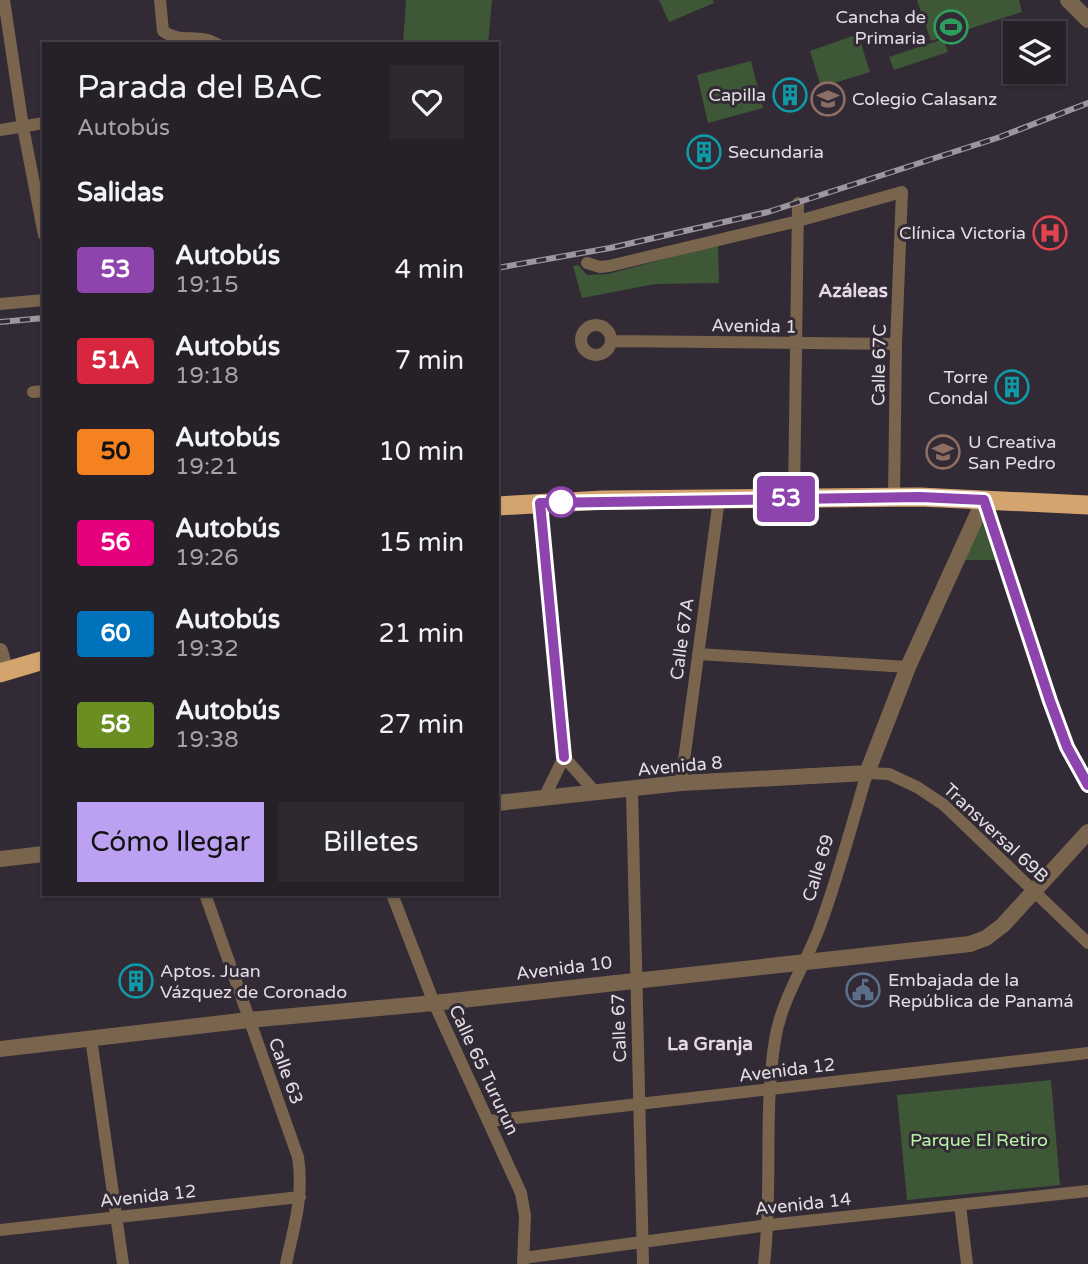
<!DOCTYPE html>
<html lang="es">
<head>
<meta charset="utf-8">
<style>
  body { margin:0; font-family:"Varela Round",sans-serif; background:#2e2830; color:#f1f3f6; height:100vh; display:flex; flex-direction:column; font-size:26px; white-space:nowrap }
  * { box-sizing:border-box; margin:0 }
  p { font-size:23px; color:#a4a3a8 }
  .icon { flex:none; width:38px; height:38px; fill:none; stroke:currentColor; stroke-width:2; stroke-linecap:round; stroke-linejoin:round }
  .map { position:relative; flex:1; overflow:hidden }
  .details { position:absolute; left:42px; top:42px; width:457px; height:854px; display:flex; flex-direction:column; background:#262028; border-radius:0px; box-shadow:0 2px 5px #0004,0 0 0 2px #423e45 }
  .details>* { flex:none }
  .badge { padding:0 14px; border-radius:5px; font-size:24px; line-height:46px }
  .controls { position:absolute; left:1003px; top:21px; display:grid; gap:14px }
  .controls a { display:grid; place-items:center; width:63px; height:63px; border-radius:0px; background:#262028; box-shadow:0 2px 5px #0004,0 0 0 2px #423e45; font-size:35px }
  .map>.badge { position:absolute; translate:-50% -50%; box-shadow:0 0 0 4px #fff }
  h2 { padding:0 35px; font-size:26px; line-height:63px }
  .round { display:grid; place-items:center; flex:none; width:74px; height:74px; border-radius:0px; background:#2e2830 }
  .headline { display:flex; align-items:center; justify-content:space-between; height:119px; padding:0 35px }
  h1 { font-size:33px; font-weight:600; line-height:52px }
  .action { display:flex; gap:14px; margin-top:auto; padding:14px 35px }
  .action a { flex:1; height:80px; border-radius:0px; background:#bca0f2; color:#111; font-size:28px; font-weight:600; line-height:80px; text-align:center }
  .action a+a { background:#2e2830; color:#f1f3f6 }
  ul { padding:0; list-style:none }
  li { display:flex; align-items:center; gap:21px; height:91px; padding:0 35px }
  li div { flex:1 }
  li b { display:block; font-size:26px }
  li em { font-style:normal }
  li .badge { min-width:77px; font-weight:700; text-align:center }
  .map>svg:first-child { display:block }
  .green { fill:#3e5837 }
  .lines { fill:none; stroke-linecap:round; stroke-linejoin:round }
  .minor { stroke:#79644d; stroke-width:12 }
  .tertiary { stroke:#79644d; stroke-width:16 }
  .trunk { stroke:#d4a46e; stroke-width:19 }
  .rail-casing { stroke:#9d969f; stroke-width:6 }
  .rail { stroke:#322a35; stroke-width:3.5; stroke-dasharray:10; stroke-linecap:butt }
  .line-casing { stroke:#fff; stroke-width:16 }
  .line { stroke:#8e44ad; stroke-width:10 }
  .stop-dot { fill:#fff; stroke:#8e44ad; stroke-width:3.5 }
  .labels { text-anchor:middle; stroke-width:6; stroke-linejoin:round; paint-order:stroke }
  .poi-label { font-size:18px; fill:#e3dde4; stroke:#322a35; text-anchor:start }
  .street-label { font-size:18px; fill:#e3dde4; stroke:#322a35 }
  .park-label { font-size:18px; fill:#b5f6a4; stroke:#322a35 }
  .neighbourhood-label { font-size:19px; font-weight:bold; fill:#e4d9e7; stroke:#322a35 }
</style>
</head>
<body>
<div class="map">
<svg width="1088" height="1264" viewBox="0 0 1088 1264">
  <rect width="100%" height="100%" fill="#322a35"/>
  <path class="green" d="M 406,0 L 492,0 L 488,44 L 403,44 Z
    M 659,0 L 713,0 L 714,3 L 669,22 Z
    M 917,0 L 1019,0 L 1022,12 L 931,41 Z
    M 858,34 L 870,72 L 821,87 L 810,51 Z
    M 943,39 L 948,52 L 894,70 L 889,57 Z
    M 751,61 L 763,108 L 708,123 L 697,75 Z
    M 718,245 L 719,283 L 655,284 L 582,298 L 573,266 L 578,265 L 587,275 L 608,274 Z
    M 981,516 L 995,560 L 961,560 Z
    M 1051,1080 L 1060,1185 L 907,1200 L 897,1095 Z"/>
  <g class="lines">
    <path class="minor" d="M 4,0 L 23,127 L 44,235
      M 160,0 L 163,31 C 180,44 200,33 217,44
      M 0,130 L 44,123
      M 587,263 L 600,267 L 609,266 L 798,221 L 902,192 L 896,344 L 894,497
      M 0,304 L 44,300
      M581 340a15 15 0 1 1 30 0a15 15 0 1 1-30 0Z
      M 611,341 L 896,344
      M 33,392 L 44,391
      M 794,498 L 798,203
      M 984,500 L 1050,700 L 1067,747 L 1088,785
      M 540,503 L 564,757
      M 698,654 L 908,667
      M 564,757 L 596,793
      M 681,783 L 719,499
      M 632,790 L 643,1264
      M 544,798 L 564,757
      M 205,894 L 298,1157 C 304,1197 294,1226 286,1264
      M 392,894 L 434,1003 L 521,1193 L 525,1216 L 523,1264
      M 91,1038 L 123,1264
      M 489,1121 L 1088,1053
      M 960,1205 L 967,1264
      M 0,1230 L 300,1197
      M 523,1258 L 769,1225 L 1088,1191
      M 764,1264 C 773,1190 763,1114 775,1040 C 781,1000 806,964 820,926 C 838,877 852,824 867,773 L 889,774 L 917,787 L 944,805 L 1088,943"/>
    <path class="tertiary" d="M 1068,0 L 1088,20
      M 0,651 L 6,672
      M 497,803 L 681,783 L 867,773 L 908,667 L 984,500
      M 0,859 L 44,854
      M 0,1049 L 249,1020 L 434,1003 L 970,944 L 986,938 L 1003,925 L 1088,832"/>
    <path class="trunk" d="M 497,506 L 603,500 L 920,497 L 1088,505
      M 0,673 L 44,660"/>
    <defs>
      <path id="rail" d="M 497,268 L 610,248 L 768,212 L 1000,137 L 1088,103
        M 0,322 L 44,318"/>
    </defs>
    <use href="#rail" class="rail-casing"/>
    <use href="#rail" class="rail"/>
  </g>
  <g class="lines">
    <defs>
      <path id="line" d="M 564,757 L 540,503 L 920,497 L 984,500 L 1050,701 L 1067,747 L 1088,785"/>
    </defs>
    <use href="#line" class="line-casing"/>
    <use href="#line" class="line"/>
  </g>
  <defs>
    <symbol id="stadium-ring" viewBox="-11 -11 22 22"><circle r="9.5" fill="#322a35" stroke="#2e9e5b" stroke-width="1.5"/><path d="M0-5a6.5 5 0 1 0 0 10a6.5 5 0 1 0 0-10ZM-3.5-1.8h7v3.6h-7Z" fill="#2e9e5b"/></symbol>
    <symbol id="building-ring" viewBox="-11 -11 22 22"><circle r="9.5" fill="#322a35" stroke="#0f9aa8" stroke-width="1.5"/><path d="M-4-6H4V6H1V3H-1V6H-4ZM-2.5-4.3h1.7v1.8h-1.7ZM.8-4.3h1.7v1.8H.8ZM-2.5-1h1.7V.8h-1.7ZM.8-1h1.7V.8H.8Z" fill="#0f9aa8"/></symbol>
    <symbol id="school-ring" viewBox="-11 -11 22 22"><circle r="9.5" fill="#322a35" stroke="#8d6e63" stroke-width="1.5"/><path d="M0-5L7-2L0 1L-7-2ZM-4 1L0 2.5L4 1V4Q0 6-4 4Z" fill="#8d6e63"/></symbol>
    <symbol id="hospital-ring" viewBox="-11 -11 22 22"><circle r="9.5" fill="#322a35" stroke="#e0444e" stroke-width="1.5"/><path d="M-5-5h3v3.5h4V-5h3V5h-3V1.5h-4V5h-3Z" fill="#e0444e"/></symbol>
    <symbol id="university-ring" viewBox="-11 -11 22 22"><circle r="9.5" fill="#322a35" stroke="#8d6e63" stroke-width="1.5"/><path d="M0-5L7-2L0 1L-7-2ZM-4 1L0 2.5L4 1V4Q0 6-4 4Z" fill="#8d6e63"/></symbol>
    <symbol id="civic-ring" viewBox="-11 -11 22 22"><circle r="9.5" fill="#322a35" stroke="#5c6f8a" stroke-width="1.5"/><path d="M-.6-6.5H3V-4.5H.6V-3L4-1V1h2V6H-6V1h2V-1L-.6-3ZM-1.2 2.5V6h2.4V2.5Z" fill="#5c6f8a"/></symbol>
  </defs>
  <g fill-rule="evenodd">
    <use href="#stadium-ring" x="932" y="8" width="38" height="38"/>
    <use href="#building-ring" x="771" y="76" width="38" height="38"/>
    <use href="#school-ring" x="809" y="80" width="38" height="38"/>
    <use href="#building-ring" x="685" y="133" width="38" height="38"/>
    <use href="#hospital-ring" x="1031" y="214" width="38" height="38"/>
    <use href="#building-ring" x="993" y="368" width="38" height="38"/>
    <use href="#university-ring" x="924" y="433" width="38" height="38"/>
    <use href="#building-ring" x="117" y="962" width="38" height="38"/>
    <use href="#civic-ring" x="844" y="971" width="38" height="38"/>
  </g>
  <circle class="stop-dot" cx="561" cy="502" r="14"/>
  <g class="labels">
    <g class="poi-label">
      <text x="926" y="23" text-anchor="end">Cancha de<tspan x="926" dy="21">Primaria</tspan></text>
      <text x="766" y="101" text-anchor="end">Capilla</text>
      <text x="852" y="105">Colegio Calasanz</text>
      <text x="728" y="158">Secundaria</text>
      <text x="1026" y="239" text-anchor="end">Clínica Victoria</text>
      <text x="988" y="383" text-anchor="end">Torre<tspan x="988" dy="21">Condal</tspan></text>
      <text x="968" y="448">U Creativa<tspan x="968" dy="21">San Pedro</tspan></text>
      <text x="160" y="977">Aptos. Juan<tspan x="160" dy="21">Vázquez de Coronado</tspan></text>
      <text x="888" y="986">Embajada de la<tspan x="888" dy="21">República de Panamá</tspan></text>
    </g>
    <g class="street-label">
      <text transform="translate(754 326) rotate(1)" y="6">Avenida 1</text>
      <text transform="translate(879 365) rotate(-89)" y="6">Calle 67C</text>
      <text transform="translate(682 639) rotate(-82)" y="6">Calle 67A</text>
      <text transform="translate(680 766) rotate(-5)" y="6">Avenida 8</text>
      <text transform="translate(996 833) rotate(43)" y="6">Transversal 69B</text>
      <text transform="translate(818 868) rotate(-73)" y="6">Calle 69</text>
      <text transform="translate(564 968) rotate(-7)" y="6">Avenida 10</text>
      <text transform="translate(619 1028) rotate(-92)" y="6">Calle 67</text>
      <text transform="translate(484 1070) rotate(65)" y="6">Calle 65 Tururun</text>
      <text transform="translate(787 1070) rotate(-7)" y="6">Avenida 12</text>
      <text transform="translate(286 1071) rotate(70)" y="6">Calle 63</text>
      <text transform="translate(148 1196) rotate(-6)" y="6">Avenida 12</text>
      <text transform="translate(803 1204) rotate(-6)" y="6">Avenida 14</text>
    </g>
    <g class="park-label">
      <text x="979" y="1146">Parque El Retiro</text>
    </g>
    <g class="neighbourhood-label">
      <text x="853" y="297">Azáleas</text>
      <text x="710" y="1050">La Granja</text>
    </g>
  </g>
</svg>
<div class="controls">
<a><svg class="icon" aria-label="layers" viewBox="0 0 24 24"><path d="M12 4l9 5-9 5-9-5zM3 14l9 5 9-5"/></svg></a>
</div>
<b class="badge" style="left:786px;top:499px;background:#8e44ad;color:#fff">53</b>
<section class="details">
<div class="headline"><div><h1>Parada del BAC</h1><p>Autobús</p></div><a class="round"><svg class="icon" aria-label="heart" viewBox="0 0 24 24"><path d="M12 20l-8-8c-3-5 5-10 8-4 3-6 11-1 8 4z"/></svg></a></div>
<h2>Salidas</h2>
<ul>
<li><span class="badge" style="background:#8e44ad;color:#fff">53</span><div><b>Autobús</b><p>19:15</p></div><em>4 min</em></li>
<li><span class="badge" style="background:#d7263d;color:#fff">51A</span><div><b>Autobús</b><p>19:18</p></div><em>7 min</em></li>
<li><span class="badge" style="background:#f58220;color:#111">50</span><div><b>Autobús</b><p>19:21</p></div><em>10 min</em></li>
<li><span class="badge" style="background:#e6007e;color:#fff">56</span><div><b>Autobús</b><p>19:26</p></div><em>15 min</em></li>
<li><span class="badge" style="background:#0072bc;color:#fff">60</span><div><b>Autobús</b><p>19:32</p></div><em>21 min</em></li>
<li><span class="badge" style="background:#6b8e23;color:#fff">58</span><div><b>Autobús</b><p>19:38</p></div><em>27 min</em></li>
</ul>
<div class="action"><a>Cómo llegar</a><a>Billetes</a></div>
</section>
</div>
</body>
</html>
